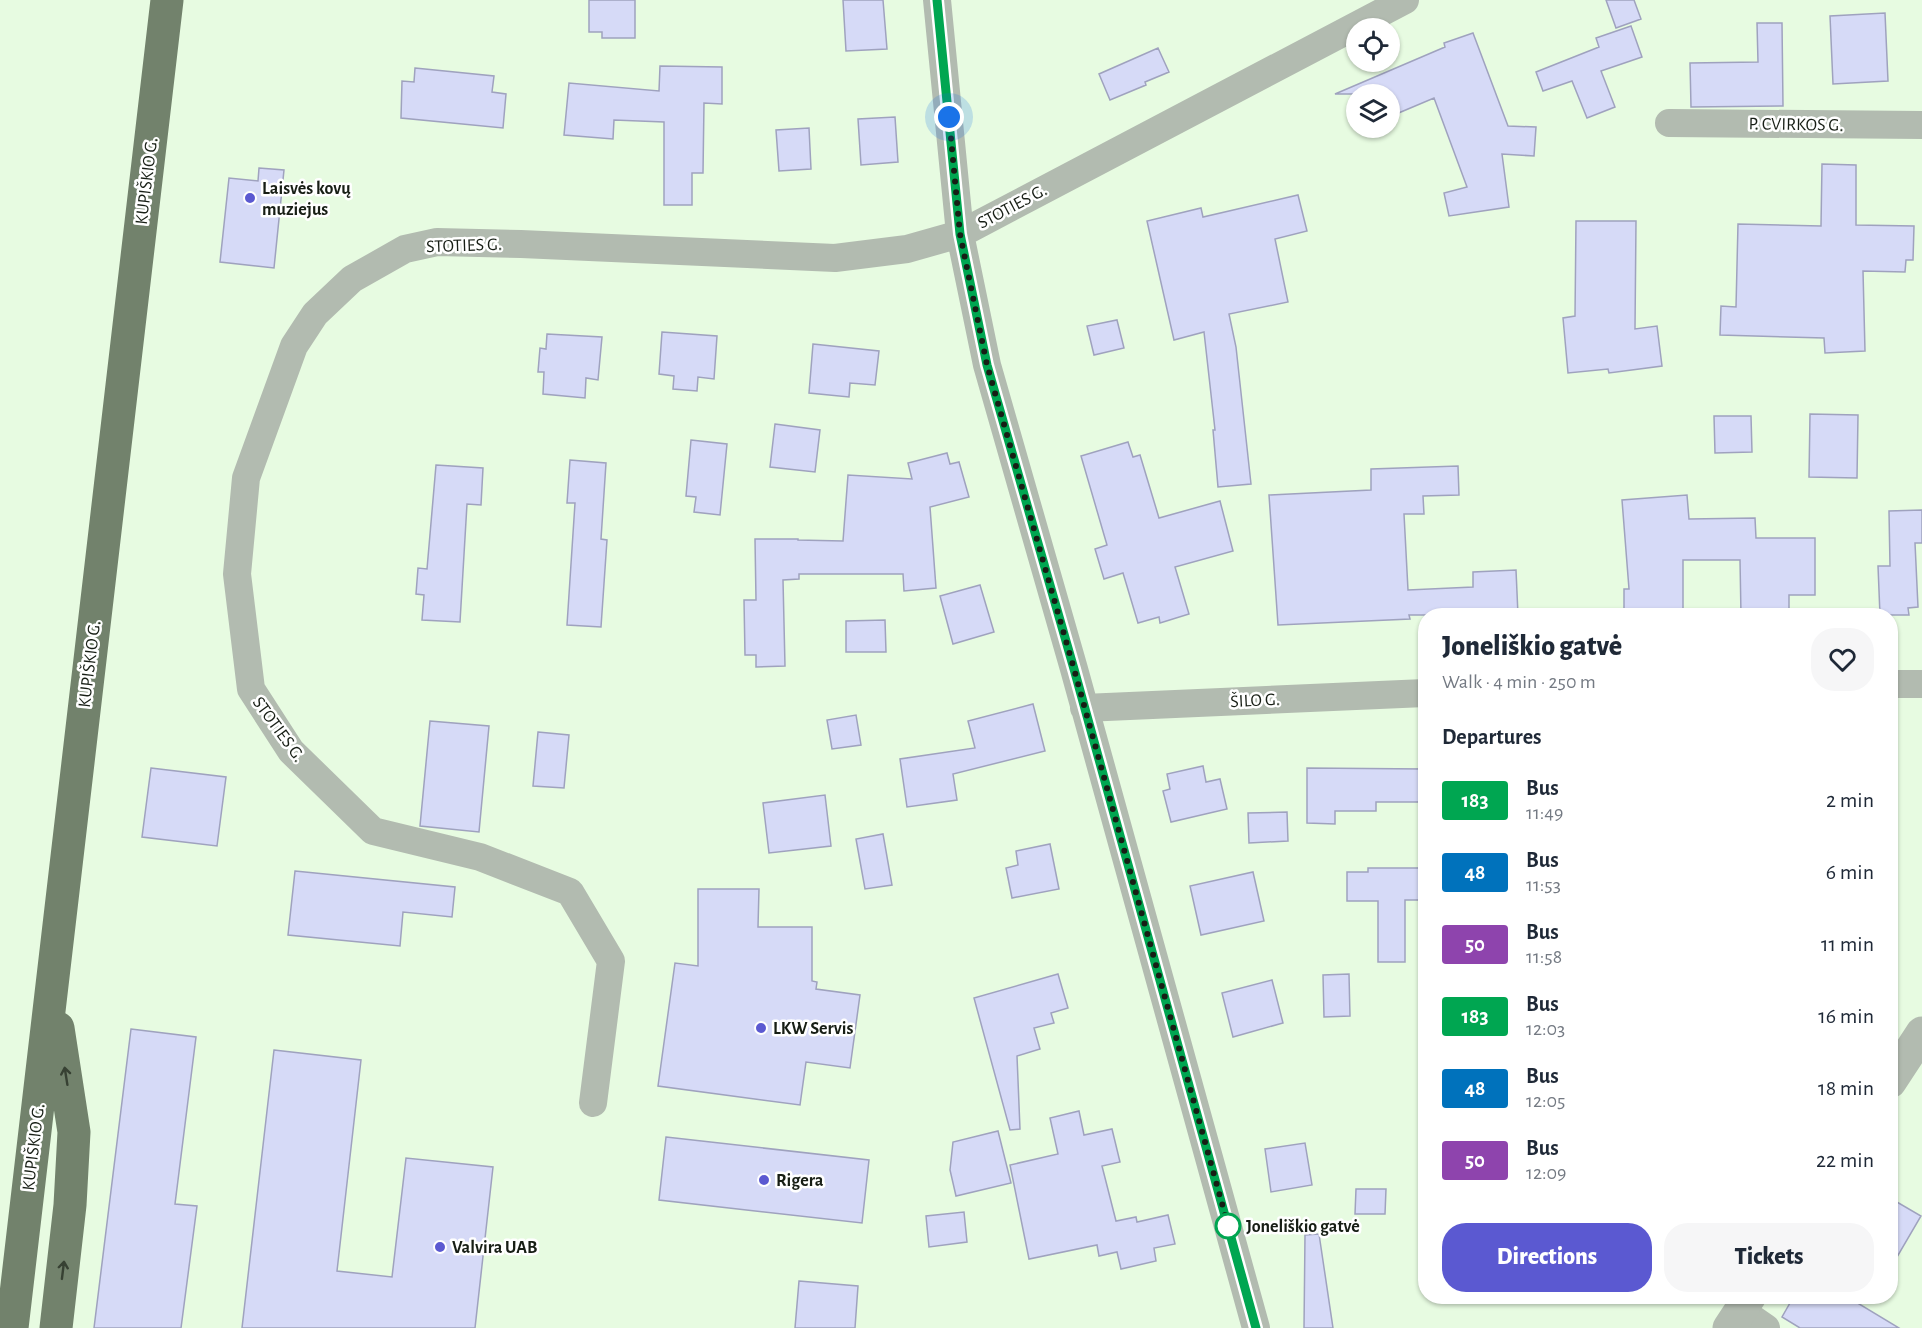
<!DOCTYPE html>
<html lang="en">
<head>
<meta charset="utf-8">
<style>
  body { margin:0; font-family:"Alegreya Sans",sans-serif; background:#f6f6f7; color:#1f2937; height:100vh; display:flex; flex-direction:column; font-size:22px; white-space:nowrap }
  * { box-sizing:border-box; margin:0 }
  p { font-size:20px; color:#747a83 }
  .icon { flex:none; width:33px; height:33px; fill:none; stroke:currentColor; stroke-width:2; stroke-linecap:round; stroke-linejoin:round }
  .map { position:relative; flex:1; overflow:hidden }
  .details { position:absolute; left:1418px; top:608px; width:480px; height:696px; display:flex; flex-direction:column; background:#fff; border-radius:24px; box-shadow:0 2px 4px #0004 }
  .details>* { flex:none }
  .badge { padding:0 12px; border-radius:4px; font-size:21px; line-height:39px }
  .tools { position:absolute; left:1346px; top:18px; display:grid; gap:12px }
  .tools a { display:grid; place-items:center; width:54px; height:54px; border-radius:50%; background:#fff; box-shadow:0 2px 4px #0004; font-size:30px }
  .you { position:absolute; width:30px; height:30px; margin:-15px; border:4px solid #fff; border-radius:50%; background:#1a73e8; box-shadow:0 0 0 9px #1a73e833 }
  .map>.badge { position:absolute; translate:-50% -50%; box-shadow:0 0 0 3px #fff }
  h2 { padding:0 24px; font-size:22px; line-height:54px }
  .round { display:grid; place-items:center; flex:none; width:63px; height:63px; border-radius:24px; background:#f6f6f7 }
  .overview { display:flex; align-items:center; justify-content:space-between; height:102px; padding:0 24px }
  h1 { font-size:28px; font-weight:800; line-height:45px }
  .button { display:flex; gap:12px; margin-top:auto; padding:12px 24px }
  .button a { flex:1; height:69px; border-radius:24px; background:#5b59d1; color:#fff; font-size:24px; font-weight:800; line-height:69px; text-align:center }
  .button a+a { background:#f6f6f7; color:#1f2937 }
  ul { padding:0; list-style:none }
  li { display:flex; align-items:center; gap:18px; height:72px; padding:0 24px }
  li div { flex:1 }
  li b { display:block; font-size:22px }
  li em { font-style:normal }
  li .badge { min-width:66px; font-weight:700; text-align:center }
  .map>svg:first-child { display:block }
  .building { fill:#d6daf7; stroke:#9fa2be; stroke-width:1.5 }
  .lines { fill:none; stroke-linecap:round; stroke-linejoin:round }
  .minor { stroke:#b2bbb0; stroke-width:28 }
  .tertiary { stroke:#b2bbb0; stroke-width:33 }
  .trunk { stroke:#72826c; stroke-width:33 }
  .oneway { stroke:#374133 }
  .line-casing { stroke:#fff; stroke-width:14 }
  .line { stroke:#00a651; stroke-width:9 }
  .walk { stroke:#171e15; stroke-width:6; stroke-dasharray:0 10.8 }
  .poi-dot { fill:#5b59d1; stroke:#fff; stroke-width:2 }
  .stop-dot { fill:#fff; stroke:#00a651; stroke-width:3 }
  .labels { text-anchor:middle; stroke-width:5; stroke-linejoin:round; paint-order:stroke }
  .street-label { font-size:18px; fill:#171e15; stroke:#fff }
  .poi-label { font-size:18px; font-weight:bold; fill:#171e15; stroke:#fff; text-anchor:start }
  .stop-label { font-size:18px; font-weight:bold; fill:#171e15; stroke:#fff; text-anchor:start }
</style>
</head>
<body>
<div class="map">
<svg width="1922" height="1328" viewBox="0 0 1922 1328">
  <rect width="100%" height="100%" fill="#e7fbe1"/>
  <path class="building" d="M 589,0 L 635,0 L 635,38 L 602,38 L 602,32 L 589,32 Z
    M 843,0 L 883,0 L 887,49 L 846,51 Z
    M 1606,0 L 1634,0 L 1641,19 L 1616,28 Z
    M 1885,13 L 1888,81 L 1833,84 L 1830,16 Z
    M 1757,23 L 1782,23 L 1783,106 L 1691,107 L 1690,63 L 1758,62 Z
    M 1631,26 L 1642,57 L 1601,71 L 1615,107 L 1587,118 L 1572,81 L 1543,91 L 1536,72 L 1599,47 L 1596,38 Z
    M 1473,33 L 1508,126 L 1536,127 L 1534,156 L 1502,154 L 1509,207 L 1449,216 L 1444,193 L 1467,187 L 1434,98 L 1389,117 L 1389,94 L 1335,94 L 1445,47 L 1444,43 Z
    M 1158,48 L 1169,72 L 1145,82 L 1146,85 L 1110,100 L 1099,74 Z
    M 660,66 L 722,67 L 722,104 L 704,103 L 703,173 L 692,173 L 692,205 L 664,205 L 664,122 L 614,120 L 613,139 L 564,135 L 569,83 L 659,91 Z
    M 415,68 L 494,76 L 492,92 L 506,94 L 503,128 L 401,118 L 402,81 L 414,82 Z
    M 895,117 L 898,162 L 861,165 L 858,119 Z
    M 809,128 L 811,169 L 779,171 L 776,130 Z
    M 1822,164 L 1856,165 L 1856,225 L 1914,226 L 1913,260 L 1906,260 L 1905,272 L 1863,271 L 1865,351 L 1825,353 L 1824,338 L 1720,335 L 1721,306 L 1736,307 L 1738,224 L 1821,226 Z
    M 259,168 L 284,170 L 274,268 L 220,262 L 229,178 L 258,181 Z
    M 1298,195 L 1307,231 L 1275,239 L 1288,302 L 1229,314 L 1236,347 L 1251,484 L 1218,487 L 1213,430 L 1215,430 L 1204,332 L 1174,340 L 1147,221 L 1201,208 L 1203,217 Z
    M 1576,221 L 1636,221 L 1635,329 L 1657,326 L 1662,366 L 1609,373 L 1608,369 L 1568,373 L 1563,318 L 1575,316 Z
    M 1117,320 L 1124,348 L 1094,355 L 1087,326 Z
    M 662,332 L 717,336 L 714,379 L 698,377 L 697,391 L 673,389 L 674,376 L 659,374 Z
    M 547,334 L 602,337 L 598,380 L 586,378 L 585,398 L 543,394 L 544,372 L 538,372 L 540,348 L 546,349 Z
    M 813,344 L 879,351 L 875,385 L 850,383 L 849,397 L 809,393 Z
    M 1810,414 L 1858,415 L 1857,478 L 1809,477 Z
    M 1714,416 L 1751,416 L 1752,452 L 1715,453 Z
    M 775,424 L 820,430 L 815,472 L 770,467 Z
    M 691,440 L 727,444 L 720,515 L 694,512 L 696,497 L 686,496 Z
    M 1128,442 L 1133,457 L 1140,455 L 1159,518 L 1220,501 L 1233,551 L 1175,567 L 1189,614 L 1160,623 L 1159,617 L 1138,623 L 1123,573 L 1104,579 L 1095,549 L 1107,545 L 1081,456 Z
    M 947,453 L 950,464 L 959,462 L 969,497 L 930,507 L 936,588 L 904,591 L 903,574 L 799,574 L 799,579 L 783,580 L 785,666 L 756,667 L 756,655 L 745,655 L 744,600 L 756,600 L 755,539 L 798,539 L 798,540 L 843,541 L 848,475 L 912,479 L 908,463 Z
    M 570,460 L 606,463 L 601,539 L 607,540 L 601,627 L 567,625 L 575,503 L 567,503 Z
    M 436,465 L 483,468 L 481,505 L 467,504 L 460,622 L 422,620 L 424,595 L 416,594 L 418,568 L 427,569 Z
    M 1458,466 L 1459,495 L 1423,496 L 1424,514 L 1404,514 L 1408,590 L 1473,587 L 1473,572 L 1516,570 L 1518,615 L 1409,615 L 1410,619 L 1278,625 L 1269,495 L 1371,490 L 1371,469 Z
    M 1687,495 L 1689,519 L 1755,518 L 1756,538 L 1815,538 L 1815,595 L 1789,595 L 1789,615 L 1741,615 L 1740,560 L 1683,560 L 1683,615 L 1624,615 L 1624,589 L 1629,589 L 1622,500 Z
    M 1922,510 L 1922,543 L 1915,543 L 1918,607 L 1908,608 L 1909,615 L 1880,615 L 1878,566 L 1890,566 L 1889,511 Z
    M 980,585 L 994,632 L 953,644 L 940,596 Z
    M 885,620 L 886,652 L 846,652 L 846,621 Z
    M 1033,704 L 1045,751 L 953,774 L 957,800 L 907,807 L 900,759 L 975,748 L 968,721 Z
    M 856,715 L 861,745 L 832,749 L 827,720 Z
    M 430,721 L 489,726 L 479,832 L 420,826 Z
    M 538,732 L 569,735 L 564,788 L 533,786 Z
    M 1203,766 L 1206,782 L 1220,779 L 1227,809 L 1171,822 L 1163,791 L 1170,789 L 1167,774 Z
    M 151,768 L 226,777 L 217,846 L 142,837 Z
    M 1307,768 L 1425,769 L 1425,802 L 1376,802 L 1376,811 L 1335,811 L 1335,824 L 1307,823 Z
    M 825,795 L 831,846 L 769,853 L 763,803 Z
    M 1287,812 L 1288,841 L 1249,843 L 1248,813 Z
    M 883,834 L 892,885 L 865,889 L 856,839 Z
    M 1050,844 L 1059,889 L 1012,898 L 1006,868 L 1018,865 L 1016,851 Z
    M 1368,868 L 1425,868 L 1425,900 L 1405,900 L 1405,962 L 1378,962 L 1378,901 L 1347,901 L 1347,872 L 1368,872 Z
    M 295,871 L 455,887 L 452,917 L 403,912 L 400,946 L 288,935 Z
    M 1253,872 L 1264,921 L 1201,935 L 1190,886 Z
    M 698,889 L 759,889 L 758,927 L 812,927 L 812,981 L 817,982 L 816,989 L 860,995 L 850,1068 L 806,1062 L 800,1105 L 658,1086 L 675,963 L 698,966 Z
    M 1058,974 L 1068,1008 L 1051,1013 L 1054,1023 L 1034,1028 L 1040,1049 L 1017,1056 L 1020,1129 L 1010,1130 L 974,998 Z
    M 1349,974 L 1350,1016 L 1324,1017 L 1323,975 Z
    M 1272,980 L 1283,1023 L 1233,1037 L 1222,993 Z
    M 131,1029 L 196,1037 L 175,1204 L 197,1206 L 181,1328 L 94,1328 Z
    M 274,1050 L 361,1060 L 337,1271 L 392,1277 L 406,1158 L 493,1167 L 475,1328 L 242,1328 Z
    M 1079,1111 L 1084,1135 L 1112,1129 L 1120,1162 L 1102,1166 L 1116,1221 L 1136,1217 L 1137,1222 L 1168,1215 L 1175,1244 L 1154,1248 L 1156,1261 L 1121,1269 L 1117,1252 L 1099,1256 L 1097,1245 L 1029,1259 L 1010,1165 L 1058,1154 L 1050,1118 Z
    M 998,1131 L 1011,1183 L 956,1196 L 950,1170 L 953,1142 Z
    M 666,1137 L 869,1160 L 862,1223 L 659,1200 Z
    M 1305,1143 L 1312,1185 L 1271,1192 L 1265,1149 Z
    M 1356,1189 L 1386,1189 L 1385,1214 L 1355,1214 Z
    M 1890,1198 L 1921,1216 L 1890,1269 Z
    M 964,1212 L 967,1242 L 929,1247 L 926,1216 Z
    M 1319,1234 L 1333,1328 L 1304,1328 L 1305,1235 Z
    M 799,1281 L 858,1286 L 855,1328 L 795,1328 Z
    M 1794,1296 L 1846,1296 L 1899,1328 L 1800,1328 L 1782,1317 Z"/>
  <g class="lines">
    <path class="minor" d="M 937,0 L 960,234 L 987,365 L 1074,669 L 1256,1328
      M 1669,123 L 1922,125
      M 1890,684 L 1922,684
      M 1084,708 L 1425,693
      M 593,1103 L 611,961 L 570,892 L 480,857 L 373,831 L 291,751 L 251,689 L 237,574 L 246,478 L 294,346 L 315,314 L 352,279 L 405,249 L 437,242 L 521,244 L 835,258 L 907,249 L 960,234 L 1405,0
      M 1740,1310 L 1766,1328"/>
    <path class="tertiary" d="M 1890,1082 L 1922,1033
      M 1729,1328 L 1750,1296"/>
    <path class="trunk" d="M 12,1328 L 167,0
      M 56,1328 L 70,1205 L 74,1132 L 58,1028"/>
  </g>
  <defs><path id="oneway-shaft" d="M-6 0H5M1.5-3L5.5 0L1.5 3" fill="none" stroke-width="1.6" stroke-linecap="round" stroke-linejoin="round" transform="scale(1.5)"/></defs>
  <g class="oneway">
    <use href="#oneway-shaft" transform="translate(66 1076) rotate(-99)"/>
    <use href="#oneway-shaft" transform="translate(63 1270) rotate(-83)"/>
  </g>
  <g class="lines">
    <defs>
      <path id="line" d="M 937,0 L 960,234 L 987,365 L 1074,669 L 1256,1328"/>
    </defs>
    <use href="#line" class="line-casing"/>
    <use href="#line" class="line"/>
    <path class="walk" d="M 949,117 L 960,234 L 987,365 L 1074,669 L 1231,1236 L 1228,1226"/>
  </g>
  <g class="poi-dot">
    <circle cx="250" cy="198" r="6"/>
    <circle cx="761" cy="1028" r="6"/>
    <circle cx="764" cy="1180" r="6"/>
    <circle cx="440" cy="1247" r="6"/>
  </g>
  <circle class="stop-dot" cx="1228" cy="1226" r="12"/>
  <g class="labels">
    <g class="street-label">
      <text transform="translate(1796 124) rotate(1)" y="6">P. CVIRKOS G.</text>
      <text transform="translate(146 181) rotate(-83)" y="6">KUPIŠKIO G.</text>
      <text transform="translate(1012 206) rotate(-28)" y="6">STOTIES G.</text>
      <text transform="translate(464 245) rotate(-2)" y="6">STOTIES G.</text>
      <text transform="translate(89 664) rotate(-83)" y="6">KUPIŠKIO G.</text>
      <text transform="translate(1255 700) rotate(-3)" y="6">ŠILO G.</text>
      <text transform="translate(279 729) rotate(54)" y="6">STOTIES G.</text>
      <text transform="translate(33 1147) rotate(-83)" y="6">KUPIŠKIO G.</text>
    </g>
    <g class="poi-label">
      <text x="262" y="194">Laisvės kovų<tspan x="262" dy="21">muziejus</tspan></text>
      <text x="773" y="1034">LKW Servis</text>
      <text x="776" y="1186">Rigera</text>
      <text x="452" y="1253">Valvira UAB</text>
    </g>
    <g class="stop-label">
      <text x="1246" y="1232">Joneliškio gatvė</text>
    </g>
  </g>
</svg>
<div class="tools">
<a><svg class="icon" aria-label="locate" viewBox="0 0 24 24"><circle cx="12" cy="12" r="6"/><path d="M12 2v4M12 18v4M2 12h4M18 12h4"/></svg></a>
<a><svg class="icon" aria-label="layers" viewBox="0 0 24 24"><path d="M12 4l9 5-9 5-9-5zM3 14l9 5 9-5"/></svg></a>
</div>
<div class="you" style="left:949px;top:117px"></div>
<section class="details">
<div class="overview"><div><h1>Joneliškio gatvė</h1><p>Walk · 4 min · 250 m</p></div><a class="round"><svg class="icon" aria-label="heart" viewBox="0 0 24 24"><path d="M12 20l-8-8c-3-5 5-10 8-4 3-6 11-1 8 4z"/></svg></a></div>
<h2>Departures</h2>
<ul>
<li><span class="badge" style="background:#00a651;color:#fff">183</span><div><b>Bus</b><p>11:49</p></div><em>2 min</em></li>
<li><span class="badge" style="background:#0072bc;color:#fff">48</span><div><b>Bus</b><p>11:53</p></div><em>6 min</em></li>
<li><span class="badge" style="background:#8e44ad;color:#fff">50</span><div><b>Bus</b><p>11:58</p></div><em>11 min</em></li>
<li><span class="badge" style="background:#00a651;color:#fff">183</span><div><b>Bus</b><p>12:03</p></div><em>16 min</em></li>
<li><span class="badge" style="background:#0072bc;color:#fff">48</span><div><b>Bus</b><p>12:05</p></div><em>18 min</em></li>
<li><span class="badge" style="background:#8e44ad;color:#fff">50</span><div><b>Bus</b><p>12:09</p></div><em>22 min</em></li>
</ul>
<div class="button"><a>Directions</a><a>Tickets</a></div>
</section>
</div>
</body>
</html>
